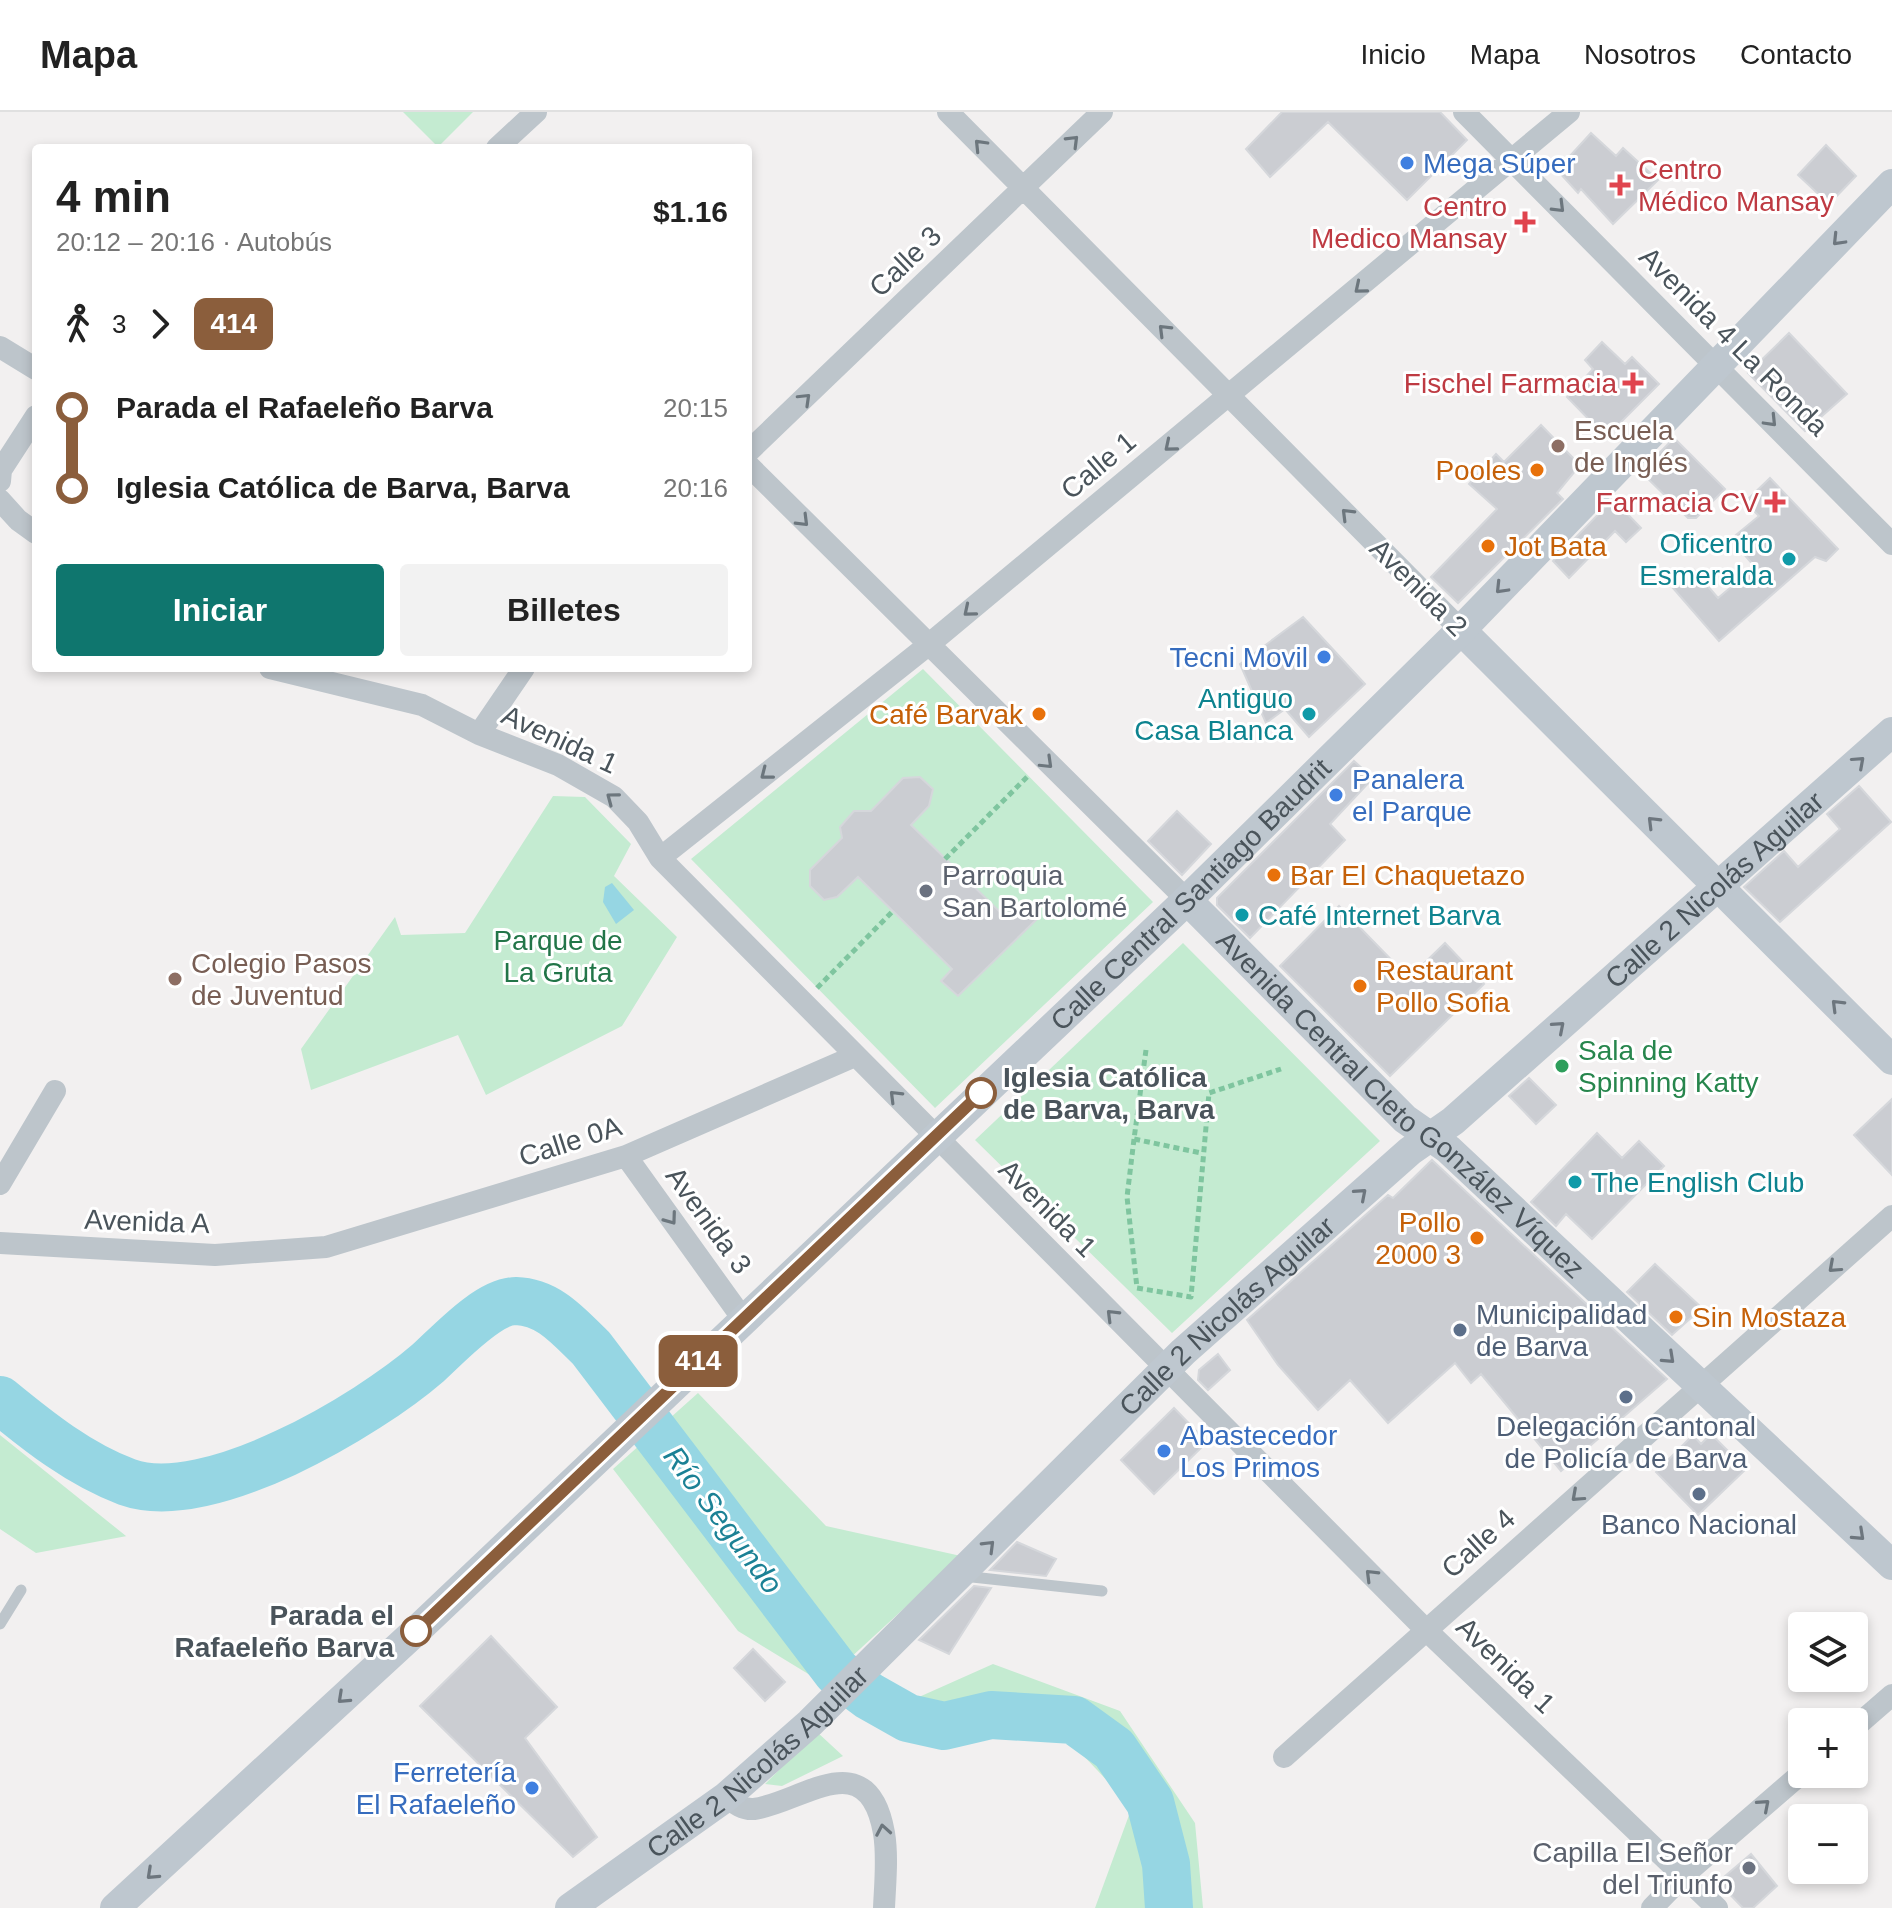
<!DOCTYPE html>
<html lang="es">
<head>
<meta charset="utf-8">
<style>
  body { margin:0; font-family:Arial,sans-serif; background:#f2f2f2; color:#222; height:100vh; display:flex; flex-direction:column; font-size:30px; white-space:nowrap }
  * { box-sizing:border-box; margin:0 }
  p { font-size:26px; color:#767676 }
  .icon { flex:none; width:44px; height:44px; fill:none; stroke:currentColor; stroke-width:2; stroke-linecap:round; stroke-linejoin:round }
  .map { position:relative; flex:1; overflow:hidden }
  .side { position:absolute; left:32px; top:32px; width:720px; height:528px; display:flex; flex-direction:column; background:#fff; border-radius:8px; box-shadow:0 4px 12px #0003 }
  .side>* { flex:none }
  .badge { padding:0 16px; border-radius:12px; font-size:28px; line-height:52px }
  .buttons { position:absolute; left:1788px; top:1500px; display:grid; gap:16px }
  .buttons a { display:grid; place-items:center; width:80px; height:80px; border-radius:8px; background:#fff; box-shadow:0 4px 12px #0003; font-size:40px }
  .map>.badge { position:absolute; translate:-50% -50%; box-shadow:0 0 0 4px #fff }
  .legs { display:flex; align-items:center; gap:12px; height:88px; padding:0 24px; font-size:26px }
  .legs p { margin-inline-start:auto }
  .head { display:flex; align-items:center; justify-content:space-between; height:136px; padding:0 24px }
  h1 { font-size:44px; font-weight:600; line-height:60px }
  .button { display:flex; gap:16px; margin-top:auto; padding:16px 24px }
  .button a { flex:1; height:92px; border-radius:8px; background:#0f766e; color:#fff; font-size:32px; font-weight:600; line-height:92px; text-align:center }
  .button a+a { background:#f2f2f2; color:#222 }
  ul { padding:0 24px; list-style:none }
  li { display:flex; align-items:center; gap:28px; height:80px; font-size:30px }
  li i { display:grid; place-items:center; width:12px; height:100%; margin:0 10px; background:currentColor }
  li i::after { content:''; width:20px; height:20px; margin:-10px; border:6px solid; border-radius:50%; background:#fff }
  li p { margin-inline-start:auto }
  li:first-child i { background:linear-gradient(#0000 50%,currentColor 0) }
  li:last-child i { background:linear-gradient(currentColor 50%,#0000 0) }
  header { display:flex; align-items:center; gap:48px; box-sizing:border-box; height:112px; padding:0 40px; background:#fff; border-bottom:2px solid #e0e0e0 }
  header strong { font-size:38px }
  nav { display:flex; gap:44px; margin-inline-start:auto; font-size:28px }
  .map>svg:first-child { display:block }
  .green { fill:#c4ebd1; fill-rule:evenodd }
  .water { fill:#96d6e3 }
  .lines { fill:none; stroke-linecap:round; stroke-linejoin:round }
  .river { stroke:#96d6e3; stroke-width:48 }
  .building { fill:#cbcdd2; stroke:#d5d7db; stroke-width:2 }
  .path { stroke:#7fc59f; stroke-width:5; stroke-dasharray:6 4; stroke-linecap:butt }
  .service { stroke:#bdc5cb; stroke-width:11 }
  .minor { stroke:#bdc5cb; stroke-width:22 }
  .secondary { stroke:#bec7cf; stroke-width:30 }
  .oneway { stroke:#6c767d }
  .oneway2 { stroke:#6d767e }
  .line-1-casing { stroke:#fff; stroke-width:18 }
  .line-1 { stroke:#8b5e3c; stroke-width:12 }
  .shop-dot { fill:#3f7fe0; stroke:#fff; stroke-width:3 }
  .health-dot { fill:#e0444e; stroke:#fff; stroke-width:3 }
  .education-dot { fill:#8d6e63; stroke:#fff; stroke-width:3 }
  .food-dot { fill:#e8710a; stroke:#fff; stroke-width:3 }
  .culture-dot { fill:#0f9aa8; stroke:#fff; stroke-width:3 }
  .worship-dot { fill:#6b7280; stroke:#fff; stroke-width:3 }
  .leisure-dot { fill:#2e9e5b; stroke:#fff; stroke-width:3 }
  .stop-1-dot { fill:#fff; stroke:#8b5e3c; stroke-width:4 }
  .service-dot { fill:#5c6f8a; stroke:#fff; stroke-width:3 }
  .labels { text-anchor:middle; stroke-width:6; stroke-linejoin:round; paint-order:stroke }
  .shop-label { font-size:28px; fill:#366cbe; stroke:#fff; text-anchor:start }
  .health-label { font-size:28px; fill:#be3a42; stroke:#fff; text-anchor:end }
  .street-label { font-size:28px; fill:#4a545b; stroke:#fff }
  .education-label { font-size:28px; fill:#785e54; stroke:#fff; text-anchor:start }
  .food-label { font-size:28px; fill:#c56008; stroke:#fff; text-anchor:start }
  .culture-label { font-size:28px; fill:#0d838f; stroke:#fff; text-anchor:end }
  .worship-label { font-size:28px; fill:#5b616d; stroke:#fff; text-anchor:start }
  .park-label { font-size:28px; fill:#227548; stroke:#fff }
  .leisure-label { font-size:28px; fill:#27864d; stroke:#fff; text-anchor:start }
  .stop-label { font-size:28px; font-weight:bold; fill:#4a545b; stroke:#fff; text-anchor:start }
  .service-label { font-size:28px; fill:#4e5e75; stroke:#fff }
  .water-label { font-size:30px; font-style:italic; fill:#1b8195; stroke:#fff }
</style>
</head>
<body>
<header>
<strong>Mapa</strong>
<nav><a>Inicio</a><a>Mapa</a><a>Nosotros</a><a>Contacto</a></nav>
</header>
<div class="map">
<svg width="1892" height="1796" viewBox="0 0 1892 1796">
  <rect width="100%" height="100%" fill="#f2f0f0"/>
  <path class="green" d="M 403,0 L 473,0 L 438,35 Z
    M 923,557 L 1153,790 L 935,996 L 691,747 ZM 933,677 L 929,694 L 911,713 L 1004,804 L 958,884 L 941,869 L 952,857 L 858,765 L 837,785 L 824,788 L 810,774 L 842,726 L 841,715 L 854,699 L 871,699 Z
    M 553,684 L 585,685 L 631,732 L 614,764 L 677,825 L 622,914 L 486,983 L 458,923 L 311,978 L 301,937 L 395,805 L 401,823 L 465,821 Z
    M 1183,831 L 1380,1029 L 1172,1221 L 975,1028 Z
    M 698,1281 L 826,1414 L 961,1444 L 823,1571 L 738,1519 L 613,1357 Z
    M 0,1323 L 126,1424 L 127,1424 L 36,1441 L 0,1417 Z
    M 993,1552 L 1120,1599 L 1195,1711 L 1203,1796 L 1095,1796 L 1132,1695 L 1046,1604 L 910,1589 Z
    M 817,1620 L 843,1644 L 782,1674 L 765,1672 Z"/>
  <path class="water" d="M 612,771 L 634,798 L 616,812 L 603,790 L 605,775 Z"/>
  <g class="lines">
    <path class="river" d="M 0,1288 C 39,1320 79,1352 127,1370 C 208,1399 368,1303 428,1251 C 449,1232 488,1189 516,1189 C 549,1190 569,1215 591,1236 L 837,1560 L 869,1584 L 908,1606 L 944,1614 L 991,1603 L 1074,1608 L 1114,1637 L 1150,1690 L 1166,1752 L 1169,1796"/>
  </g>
  <path class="building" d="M 1282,0 L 1440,0 L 1467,28 L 1407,88 L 1328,10 L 1270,65 L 1246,37 Z
    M 1591,21 L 1616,44 L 1623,36 L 1658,68 L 1613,112 L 1581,77 L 1578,81 L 1557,58 Z
    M 1826,33 L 1856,64 L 1829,92 L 1798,63 Z
    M 1789,221 L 1847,282 L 1805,319 L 1748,261 Z
    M 1602,230 L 1625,252 L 1632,245 L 1659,272 L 1606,325 L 1567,285 L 1593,257 L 1585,248 Z
    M 1541,313 L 1580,353 L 1557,381 L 1563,387 L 1458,491 L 1431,465 L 1497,397 L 1469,372 L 1496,342 L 1504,350 Z
    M 1674,326 L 1725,377 L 1696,406 L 1688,406 L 1641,360 Z
    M 1770,366 L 1838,437 L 1826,449 L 1815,445 L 1719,529 L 1673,476 L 1694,458 L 1718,486 L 1755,455 L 1731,427 L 1759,404 L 1745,390 Z
    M 1613,387 L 1641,416 L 1626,430 L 1615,419 L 1569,466 L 1553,449 Z
    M 1303,505 L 1365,572 L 1309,625 L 1285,597 L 1266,611 L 1240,552 Z
    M 1354,649 L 1373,666 L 1330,712 L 1345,728 L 1250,826 L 1217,793 L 1217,786 Z
    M 920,665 L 933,677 L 929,694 L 911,713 L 1004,804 L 1019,792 L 1036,808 L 958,884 L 941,869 L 952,857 L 858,765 L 837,785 L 824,788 L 810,774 L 810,758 L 842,726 L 840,715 L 854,699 L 871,699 L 903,666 Z
    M 1859,674 L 1891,710 L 1780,810 L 1744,775 L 1784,739 L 1798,755 L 1840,717 L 1827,702 Z
    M 1177,699 L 1211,732 L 1182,763 L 1148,729 Z
    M 1339,794 L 1409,866 L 1445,831 L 1484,872 L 1390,964 L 1280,854 Z
    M 1529,966 L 1556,993 L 1536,1012 L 1509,984 Z
    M 1892,987 L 1892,1063 L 1854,1023 Z
    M 1597,1021 L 1622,1046 L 1639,1029 L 1664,1054 L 1592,1127 L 1566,1102 L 1556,1114 L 1531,1090 Z
    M 1432,1048 L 1667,1267 L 1561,1359 L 1481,1262 L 1471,1271 L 1455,1251 L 1388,1311 L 1350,1268 L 1318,1298 L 1278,1253 L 1247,1208 L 1388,1083 L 1393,1086 Z
    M 1655,1152 L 1702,1196 L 1672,1223 L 1627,1180 Z
    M 1218,1242 L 1230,1258 L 1208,1278 L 1198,1268 L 1199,1258 Z
    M 1174,1296 L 1207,1330 L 1154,1382 L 1121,1348 Z
    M 1711,1322 L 1746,1357 L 1698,1403 L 1656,1360 L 1693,1323 L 1701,1332 Z
    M 1017,1430 L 1056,1447 L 1046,1464 L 990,1458 Z
    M 974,1474 L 991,1476 L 949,1542 L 919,1528 Z
    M 491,1524 L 557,1595 L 525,1626 L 597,1725 L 573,1745 L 420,1594 Z
    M 753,1537 L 785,1570 L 765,1589 L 734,1556 Z
    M 1751,1742 L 1777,1774 L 1753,1796 L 1743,1796 L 1718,1770 Z"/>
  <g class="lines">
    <path class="path" d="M 945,747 L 1028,664
      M 817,876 L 893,799
      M 1146,938 L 1134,1027 L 1201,1041
      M 1134,1027 L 1127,1085 L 1137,1176 L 1191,1185 L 1209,981 L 1281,957"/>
    <path class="service" d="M 963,1464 L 1102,1479
      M 0,1512 L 21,1478"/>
    <path class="minor" d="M 948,0 L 1461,518
      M 1464,0 L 1892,432
      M 497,36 L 536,0
      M 0,235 L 36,257
      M 748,340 L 1102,0
      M 748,353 L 1187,788
      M 0,369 L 1,358 L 36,304
      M 0,388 L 18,408 L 36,421
      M 270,556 L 422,593 L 479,622 L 558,653 L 614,685 L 638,710 L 660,746 L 1426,1518 L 1717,1796
      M 479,622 L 524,556
      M 660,746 L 927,534 L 1569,0
      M 626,1044 L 743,1207
      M 0,1072 L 55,979
      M 0,1131 L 215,1143 L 326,1135 L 626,1044 L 855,944
      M 1854,1616 L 1892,1583
      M 1284,1645 L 1892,1104
      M 726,1685 C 734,1691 743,1698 754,1697 C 801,1691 868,1629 884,1721 C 888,1745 885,1772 884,1796
      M 1652,1796 L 1684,1763 L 1802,1661"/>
    <g class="secondary">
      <path d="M 1461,518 L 1892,948"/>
      <path id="s1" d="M 1187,788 L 1405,1007 L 1448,1037 L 1892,1453"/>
      <path id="s2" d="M 115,1796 L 416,1519 L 1187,788 L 1461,518 L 1892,72"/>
      <path id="s3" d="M 570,1796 L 726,1685 L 810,1611 L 1183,1240 L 1410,1039 L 1453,1009 L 1892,620"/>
    </g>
  </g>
  <defs><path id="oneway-chevron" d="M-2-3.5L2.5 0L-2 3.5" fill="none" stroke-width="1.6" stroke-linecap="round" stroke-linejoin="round" transform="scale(2)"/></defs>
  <g class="oneway">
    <use href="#oneway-chevron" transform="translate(1073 29) rotate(-45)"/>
    <use href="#oneway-chevron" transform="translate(980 33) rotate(-134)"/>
    <use href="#oneway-chevron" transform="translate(1559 95) rotate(45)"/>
    <use href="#oneway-chevron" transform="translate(1360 176) rotate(140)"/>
    <use href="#oneway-chevron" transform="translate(1164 218) rotate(-135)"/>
    <use href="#oneway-chevron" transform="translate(805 287) rotate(-44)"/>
    <use href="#oneway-chevron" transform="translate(1771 309) rotate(46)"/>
    <use href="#oneway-chevron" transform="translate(1170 334) rotate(140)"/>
    <use href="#oneway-chevron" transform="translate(1347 402) rotate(-135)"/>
    <use href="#oneway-chevron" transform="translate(803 409) rotate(45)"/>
    <use href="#oneway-chevron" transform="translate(969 499) rotate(140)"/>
    <use href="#oneway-chevron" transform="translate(1047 651) rotate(44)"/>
    <use href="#oneway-chevron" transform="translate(766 662) rotate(142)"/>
    <use href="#oneway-chevron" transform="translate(612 686) rotate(-143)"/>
    <use href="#oneway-chevron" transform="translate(895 984) rotate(-135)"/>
    <use href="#oneway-chevron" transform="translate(671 1107) rotate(54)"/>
    <use href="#oneway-chevron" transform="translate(1834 1155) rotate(138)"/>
    <use href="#oneway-chevron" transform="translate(1112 1203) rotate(-135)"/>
    <use href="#oneway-chevron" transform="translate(1577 1384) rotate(138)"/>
    <use href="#oneway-chevron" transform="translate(1371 1463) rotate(-135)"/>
    <use href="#oneway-chevron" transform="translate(1764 1693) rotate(-41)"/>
    <use href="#oneway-chevron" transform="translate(883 1718) rotate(-100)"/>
  </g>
  <g class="oneway2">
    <use href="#oneway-chevron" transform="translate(1838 128) rotate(134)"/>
    <use href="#oneway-chevron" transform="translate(1501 476) rotate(134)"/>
    <use href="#oneway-chevron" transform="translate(1859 650) rotate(-42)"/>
    <use href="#oneway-chevron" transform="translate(1653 710) rotate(-135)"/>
    <use href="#oneway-chevron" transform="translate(1837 893) rotate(-135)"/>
    <use href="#oneway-chevron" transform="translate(1559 915) rotate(-41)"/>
    <use href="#oneway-chevron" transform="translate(1361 1082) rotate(-41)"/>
    <use href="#oneway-chevron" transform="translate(1669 1246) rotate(43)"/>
    <use href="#oneway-chevron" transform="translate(1859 1423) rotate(43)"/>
    <use href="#oneway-chevron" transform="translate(989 1434) rotate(-45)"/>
    <use href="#oneway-chevron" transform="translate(343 1586) rotate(137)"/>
    <use href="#oneway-chevron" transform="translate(152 1762) rotate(137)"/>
  </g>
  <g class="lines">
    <defs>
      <path id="line-1" d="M 416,1519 L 981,981"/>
    </defs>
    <use href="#line-1" class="line-1-casing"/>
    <use href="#line-1" class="line-1"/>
  </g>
  <g class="shop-dot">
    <circle cx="1407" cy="51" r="8"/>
    <circle cx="1324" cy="545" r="8"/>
    <circle cx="1336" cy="683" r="8"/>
    <circle cx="1164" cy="1339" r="8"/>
    <circle cx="532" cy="1676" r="8"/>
  </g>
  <g class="health-dot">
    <path d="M1616 61h8v8h8v8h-8v8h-8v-8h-8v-8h8z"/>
    <path d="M1521 98h8v8h8v8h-8v8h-8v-8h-8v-8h8z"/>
    <path d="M1629 259h8v8h8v8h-8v8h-8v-8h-8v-8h8z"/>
    <path d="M1771 378h8v8h8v8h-8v8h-8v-8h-8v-8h8z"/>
  </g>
  <g class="education-dot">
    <circle cx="1558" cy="334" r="8"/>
    <circle cx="175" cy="867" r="8"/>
  </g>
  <g class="food-dot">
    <circle cx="1537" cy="358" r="8"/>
    <circle cx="1488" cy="434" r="8"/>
    <circle cx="1039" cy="602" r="8"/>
    <circle cx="1274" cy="763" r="8"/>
    <circle cx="1360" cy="874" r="8"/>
    <circle cx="1477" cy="1126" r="8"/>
    <circle cx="1676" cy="1205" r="8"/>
  </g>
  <g class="culture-dot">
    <circle cx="1789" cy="447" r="8"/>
    <circle cx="1309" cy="602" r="8"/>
    <circle cx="1242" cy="803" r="8"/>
    <circle cx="1575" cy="1070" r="8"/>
  </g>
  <g class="worship-dot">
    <circle cx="926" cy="779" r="8"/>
    <circle cx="1749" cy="1756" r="8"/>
  </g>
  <circle class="leisure-dot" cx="1562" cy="954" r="8"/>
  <g class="stop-1-dot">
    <circle cx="981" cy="981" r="14"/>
    <circle cx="416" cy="1519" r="14"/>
  </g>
  <g class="service-dot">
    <circle cx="1460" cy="1218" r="8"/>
    <circle cx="1626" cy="1285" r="8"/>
    <circle cx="1699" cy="1382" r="8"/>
  </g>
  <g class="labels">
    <g class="shop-label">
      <text x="1423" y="61">Mega Súper</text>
      <text x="1308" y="555" text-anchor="end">Tecni Movil</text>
      <text x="1352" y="677">Panalera<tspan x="1352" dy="32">el Parque</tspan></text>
      <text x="1180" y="1333">Abastecedor<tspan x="1180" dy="32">Los Primos</tspan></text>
      <text x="516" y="1670" text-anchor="end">Ferretería<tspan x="516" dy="32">El Rafaeleño</tspan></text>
    </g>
    <g class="health-label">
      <text x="1638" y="67" text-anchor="start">Centro<tspan x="1638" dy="32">Médico Mansay</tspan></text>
      <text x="1507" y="104">Centro<tspan x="1507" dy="32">Medico Mansay</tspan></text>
      <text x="1617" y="281">Fischel Farmacia</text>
      <text x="1759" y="400">Farmacia CV</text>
    </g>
    <g class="street-label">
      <text transform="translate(905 149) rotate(-44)" y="10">Calle 3</text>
      <text transform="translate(1734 229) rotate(45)" y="10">Avenida 4 La Ronda</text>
      <text transform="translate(1098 353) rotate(-40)" y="10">Calle 1</text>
      <text transform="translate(1419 475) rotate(45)" y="10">Avenida 2</text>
      <text transform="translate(560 627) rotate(25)" y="10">Avenida 1</text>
      <text dy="10" stroke="none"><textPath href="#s3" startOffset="1534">Calle 2 Nicolás Aguilar</textPath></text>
      <text dy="10" stroke="none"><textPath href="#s2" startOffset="1478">Calle Central Santiago Baudrit</textPath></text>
      <text dy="10" stroke="none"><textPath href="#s1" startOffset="296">Avenida Central Cleto González Víquez</textPath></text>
      <text transform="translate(570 1029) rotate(-18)" y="10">Calle 0A</text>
      <text transform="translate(1048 1096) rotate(45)" y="10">Avenida 1</text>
      <text transform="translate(709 1108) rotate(54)" y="10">Avenida 3</text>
      <text transform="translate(147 1109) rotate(2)" y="10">Avenida A</text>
      <text dy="10" stroke="none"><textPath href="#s3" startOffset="886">Calle 2 Nicolás Aguilar</textPath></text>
      <text transform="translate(1478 1431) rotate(-42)" y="10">Calle 4</text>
      <text transform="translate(1506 1553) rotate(44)" y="10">Avenida 1</text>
      <text dy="10" stroke="none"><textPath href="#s3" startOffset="238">Calle 2 Nicolás Aguilar</textPath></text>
    </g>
    <g class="education-label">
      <text x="1574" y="328">Escuela<tspan x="1574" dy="32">de Inglés</tspan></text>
      <text x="191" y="861">Colegio Pasos<tspan x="191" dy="32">de Juventud</tspan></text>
    </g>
    <g class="food-label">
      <text x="1521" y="368" text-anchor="end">Pooles</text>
      <text x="1504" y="444">Jot Bata</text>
      <text x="1023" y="612" text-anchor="end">Café Barvak</text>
      <text x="1290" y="773">Bar El Chaquetazo</text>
      <text x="1376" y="868">Restaurant<tspan x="1376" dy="32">Pollo Sofia</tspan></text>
      <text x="1461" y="1120" text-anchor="end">Pollo<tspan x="1461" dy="32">2000 3</tspan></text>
      <text x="1692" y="1215">Sin Mostaza</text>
    </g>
    <g class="culture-label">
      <text x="1773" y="441">Oficentro<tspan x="1773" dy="32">Esmeralda</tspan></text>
      <text x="1293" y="596">Antiguo<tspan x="1293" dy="32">Casa Blanca</tspan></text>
      <text x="1258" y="813" text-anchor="start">Café Internet Barva</text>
      <text x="1591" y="1080" text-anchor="start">The English Club</text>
    </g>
    <g class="worship-label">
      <text x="942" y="773">Parroquia<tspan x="942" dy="32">San Bartolomé</tspan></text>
      <text x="1733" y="1750" text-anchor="end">Capilla El Señor<tspan x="1733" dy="32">del Triunfo</tspan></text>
    </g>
    <g class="park-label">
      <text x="558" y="838">Parque de<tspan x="558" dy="32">La Gruta</tspan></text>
    </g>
    <g class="leisure-label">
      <text x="1578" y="948">Sala de<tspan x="1578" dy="32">Spinning Katty</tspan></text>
    </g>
    <g class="stop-label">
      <text x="1003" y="975">Iglesia Católica<tspan x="1003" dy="32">de Barva, Barva</tspan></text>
      <text x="394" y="1513" text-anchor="end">Parada el<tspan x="394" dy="32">Rafaeleño Barva</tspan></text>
    </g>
    <g class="service-label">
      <text x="1476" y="1212" text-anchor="start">Municipalidad<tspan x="1476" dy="32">de Barva</tspan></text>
      <text x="1626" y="1324">Delegación Cantonal<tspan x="1626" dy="32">de Policía de Barva</tspan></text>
      <text x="1699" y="1422">Banco Nacional</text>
    </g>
    <g class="water-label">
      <text transform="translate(723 1408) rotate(53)" y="10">Río Segundo</text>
    </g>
  </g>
</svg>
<div class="buttons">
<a><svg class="icon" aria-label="layers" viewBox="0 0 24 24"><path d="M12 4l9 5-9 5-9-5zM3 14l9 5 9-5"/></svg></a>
<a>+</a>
<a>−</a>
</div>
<b class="badge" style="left:698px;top:1249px;background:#8b5e3c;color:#fff">414</b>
<section class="side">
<div class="head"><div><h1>4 min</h1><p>20:12 – 20:16 · Autobús</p></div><b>$1.16</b></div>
<div class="legs"><svg class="icon" aria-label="walk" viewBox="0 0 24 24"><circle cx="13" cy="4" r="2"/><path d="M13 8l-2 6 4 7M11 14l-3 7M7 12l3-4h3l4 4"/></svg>3<svg class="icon" aria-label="forward" viewBox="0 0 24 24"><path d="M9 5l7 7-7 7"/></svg><b class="badge" style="background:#8b5e3c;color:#fff">414</b></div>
<ul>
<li><i style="color:#8b5e3c"></i><b>Parada el Rafaeleño Barva</b><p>20:15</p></li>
<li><i style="color:#8b5e3c"></i><b>Iglesia Católica de Barva, Barva</b><p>20:16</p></li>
</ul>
<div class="button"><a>Iniciar</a><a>Billetes</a></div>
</section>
</div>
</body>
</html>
